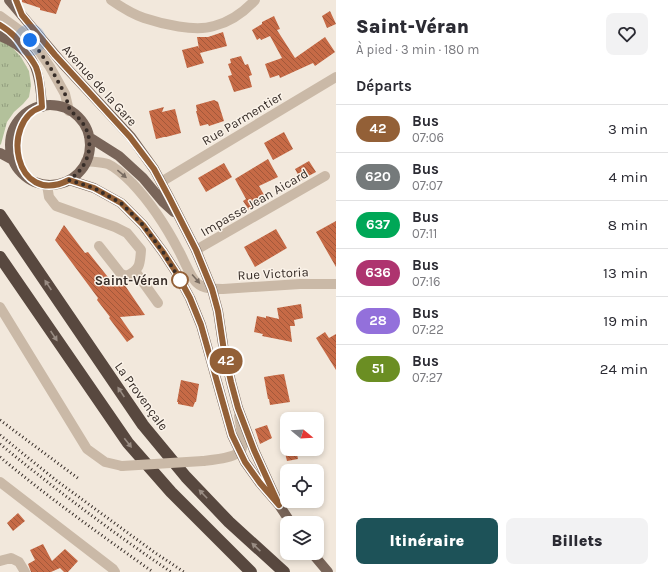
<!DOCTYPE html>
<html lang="fr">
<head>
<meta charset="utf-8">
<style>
  body { margin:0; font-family:Karla,sans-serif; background:#f2f2f3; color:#2b2b33; height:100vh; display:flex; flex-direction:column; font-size:15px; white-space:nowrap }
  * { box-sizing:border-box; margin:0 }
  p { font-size:13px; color:#7c7c81 }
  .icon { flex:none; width:22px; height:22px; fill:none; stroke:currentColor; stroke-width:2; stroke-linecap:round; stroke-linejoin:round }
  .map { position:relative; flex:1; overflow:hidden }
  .details { display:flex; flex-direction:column; background:#fff; width:332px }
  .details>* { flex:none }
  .badge { padding:0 8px; border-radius:13px; font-size:14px; line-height:26px }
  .needle { width:26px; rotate:108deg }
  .controls { position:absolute; left:280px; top:412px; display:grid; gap:8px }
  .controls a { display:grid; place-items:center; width:44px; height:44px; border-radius:8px; background:#fff; box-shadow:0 2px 6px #0003; font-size:20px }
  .you { position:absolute; width:20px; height:20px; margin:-10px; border:3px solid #fff; border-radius:50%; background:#1a73e8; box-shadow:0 0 0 6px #1a73e833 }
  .map>.badge { position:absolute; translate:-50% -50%; box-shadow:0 0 0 2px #fff }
  h2 { padding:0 20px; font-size:15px; line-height:36px }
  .round { display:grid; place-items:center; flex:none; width:42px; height:42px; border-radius:8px; background:#f2f2f3 }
  .headline { display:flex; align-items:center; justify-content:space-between; height:68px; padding:0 20px }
  h1 { font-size:19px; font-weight:800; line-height:30px }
  .action { display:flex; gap:8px; margin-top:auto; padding:8px 20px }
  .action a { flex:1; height:46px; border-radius:8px; background:#1d5258; color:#fff; font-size:16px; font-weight:800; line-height:46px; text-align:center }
  .action a+a { background:#f2f2f3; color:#2b2b33 }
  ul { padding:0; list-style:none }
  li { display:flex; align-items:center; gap:12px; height:48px; padding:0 20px; border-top:1px solid #e1e1e2 }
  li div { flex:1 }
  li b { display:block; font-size:15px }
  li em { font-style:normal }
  li .badge { min-width:44px; font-weight:700; text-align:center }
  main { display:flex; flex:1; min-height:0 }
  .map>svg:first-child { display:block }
  .grass { fill:url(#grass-tufts) }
  .building { fill:url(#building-back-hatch) }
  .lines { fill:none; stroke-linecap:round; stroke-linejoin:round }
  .minor { stroke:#cab9a7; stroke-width:10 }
  .major { stroke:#796559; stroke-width:10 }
  .highway { stroke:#58483f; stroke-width:12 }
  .rail { stroke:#372d28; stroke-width:3; stroke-dasharray:1 3; stroke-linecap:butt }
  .minor-bridge { stroke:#cab9a7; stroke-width:10 }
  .oneway { fill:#796c61 }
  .oneway2 { fill:#998c83 }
  .line-casing { stroke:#fff; stroke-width:9 }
  .line { stroke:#936037; stroke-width:6 }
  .walk { stroke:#372d28; stroke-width:4; stroke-dasharray:0 7.2 }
  .stop-dot { fill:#fff; stroke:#936037; stroke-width:2 }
  .labels { text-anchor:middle; stroke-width:3; stroke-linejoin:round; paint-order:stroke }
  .street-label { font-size:13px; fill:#372d28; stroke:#faf2e8 }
  .stop-label { font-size:13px; font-weight:bold; fill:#372d28; stroke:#faf2e8; text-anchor:end }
</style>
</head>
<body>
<main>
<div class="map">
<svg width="336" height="572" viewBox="0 0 336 572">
  <defs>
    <pattern id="grass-tufts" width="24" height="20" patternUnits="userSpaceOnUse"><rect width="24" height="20" fill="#b3c19b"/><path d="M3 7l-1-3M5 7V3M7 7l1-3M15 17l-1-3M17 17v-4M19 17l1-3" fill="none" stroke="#929d7e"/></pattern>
    <pattern id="building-back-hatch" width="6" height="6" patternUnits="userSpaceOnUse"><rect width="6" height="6" fill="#c66a46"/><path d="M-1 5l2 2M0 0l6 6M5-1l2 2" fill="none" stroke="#a2583a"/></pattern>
  </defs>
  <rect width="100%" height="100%" fill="#f2e8dc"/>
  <path class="grass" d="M 0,41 L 10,45 L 21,57 L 29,71 L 31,85 L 29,97 L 23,104 L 14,112 L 7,122 L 1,144 L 0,145 Z"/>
  <path class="building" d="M 22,0 L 61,0 L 56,14 L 40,10 L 40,8 L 22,2 Z
    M 330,11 L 336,24 L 327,28 L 322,16 Z
    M 274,16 L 280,29 L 277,30 L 295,58 L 325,37 L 335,52 L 315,66 L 313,63 L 280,78 L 279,75 L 270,78 L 265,64 L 282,58 L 270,36 L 261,40 L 260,38 L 257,40 L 252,30 L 262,24 L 262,22 Z
    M 223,32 L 227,46 L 200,53 L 204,63 L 187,68 L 182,50 L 198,46 L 199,49 L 197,37 L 208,37 Z
    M 241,56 L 245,65 L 248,64 L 252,75 L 249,76 L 252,87 L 234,92 L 228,76 L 232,75 L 228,64 L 231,63 L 230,59 Z
    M 214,100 L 218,102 L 224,121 L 209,126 L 208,124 L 200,126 L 196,111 L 197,111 L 196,105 Z
    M 164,107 L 162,112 L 175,109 L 181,133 L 166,137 L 164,137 L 156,139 L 149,111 Z
    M 284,132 L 293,149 L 273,160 L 264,143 Z
    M 268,159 L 278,177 L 259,186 L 267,200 L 249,210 L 243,201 L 246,199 L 235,179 Z
    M 309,161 L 316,172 L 301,180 L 295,169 Z
    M 224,163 L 232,177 L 206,192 L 198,178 Z
    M 336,221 L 336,267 L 316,232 Z
    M 64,225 L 85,253 L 88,252 L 115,286 L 124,284 L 145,315 L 120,317 L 134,337 L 127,342 L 109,318 L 110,317 L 97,300 L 98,298 L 55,240 Z
    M 276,229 L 287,248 L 255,267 L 244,247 Z
    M 301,304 L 303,318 L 294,320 L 295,326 L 290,326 L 292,342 L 262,336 L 263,334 L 254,332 L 257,316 L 266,318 L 266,316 L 279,319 L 277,308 Z
    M 325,332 L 329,338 L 336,334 L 336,370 L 316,338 Z
    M 284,374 L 290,402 L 270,405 L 269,399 L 268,399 L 264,377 L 276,375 Z
    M 181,380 L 199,384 L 196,402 L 195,402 L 193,407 L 178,404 L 178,402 L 177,402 Z
    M 267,425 L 272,438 L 260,444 L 255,429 Z
    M 284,449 L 296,449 L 298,459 L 287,461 Z
    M 18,513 L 25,521 L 13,531 L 7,523 Z
    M 43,544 L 52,561 L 65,549 L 78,561 L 68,572 L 64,572 L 60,568 L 51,572 L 31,572 L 28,564 L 35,560 L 30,550 Z"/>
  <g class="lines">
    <path class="minor" d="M 111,0 C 121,7 132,14 144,18 C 162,24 195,32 214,26 C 230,22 244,12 255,0
      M 0,16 L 22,32 L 37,48 L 50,67 L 65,94 L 69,111
      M 0,25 C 13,32 18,39 26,52
      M 86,161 C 93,162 101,162 108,164 C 117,168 125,176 132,183 C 151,203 166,226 179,251 C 183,258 191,278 197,283 C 203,289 215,289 223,289 L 300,284 L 336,284
      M 161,182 L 336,77
      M 47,185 L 49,197 L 56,206 L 115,227 L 127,233 L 141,250 C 140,265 140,269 127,276 L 121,274 L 99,246
      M 196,250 L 325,176
      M 135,271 L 158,303
      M 0,307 L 87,449 L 105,462 L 122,466
      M 203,461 C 212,460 239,458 242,448 C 244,441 240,423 239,416
      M 0,482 L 113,569 L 115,572
      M 0,561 L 11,558 L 19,562 L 25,572"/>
    <path class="major" d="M 9,0 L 63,64 L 131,137 L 154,169 L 169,197 L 196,250 L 212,289 L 218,311 L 224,351 L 231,382 L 238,408 L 254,450 L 279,505
      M 0,36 C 36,50 40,72 42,107
      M10 145a40 40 0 1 1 80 0a40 40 0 1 1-80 0Z
      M 89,137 L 119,156 L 143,178 L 163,202 L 174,212
      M 0,153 L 13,160
      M 69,180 L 94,188 L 121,203 L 143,225 L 163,252 L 176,272 L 190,298 L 201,325 L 232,435 L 245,462 L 260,483 L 279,505 L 291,523
      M 312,553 L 328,572"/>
    <path class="highway" d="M 0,215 L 143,425 L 186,477 L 229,522 L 284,572
      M 0,257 L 128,443 L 171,492 L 251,572"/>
    <path class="rail" d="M 0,420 L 24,438 L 79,479
      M 0,435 L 57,481 L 154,552 L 184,572
      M 0,444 C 55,489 112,532 171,572
      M 0,457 C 49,498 101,535 153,572"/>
    <path class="minor-bridge" d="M 122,466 L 203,461"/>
  </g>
  <defs><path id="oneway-solid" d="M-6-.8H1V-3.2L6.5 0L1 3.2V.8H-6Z"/></defs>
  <g class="oneway">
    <use href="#oneway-solid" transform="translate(122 174) rotate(40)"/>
    <use href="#oneway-solid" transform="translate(196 279) rotate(49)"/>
  </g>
  <g class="oneway2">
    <use href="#oneway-solid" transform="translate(48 285) rotate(-124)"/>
    <use href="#oneway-solid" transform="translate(54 336) rotate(56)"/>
    <use href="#oneway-solid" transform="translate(121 392) rotate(-124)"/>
    <use href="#oneway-solid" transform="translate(128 443) rotate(52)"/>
    <use href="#oneway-solid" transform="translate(203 494) rotate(-134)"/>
    <use href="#oneway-solid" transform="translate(256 547) rotate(-137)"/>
  </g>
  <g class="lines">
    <defs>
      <path id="line" d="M 0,25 C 13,33 17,38 25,51 C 29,56 33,61 36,67 C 41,79 41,94 42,107 C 0,120 14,208 69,180 L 94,188 L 121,203 L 143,225 L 163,252 L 176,272 L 190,298 L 201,325 L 232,435 L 245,462 L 260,483 L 279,505 L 254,450 L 238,408 L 231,382 L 224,351 L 218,311 L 212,289 L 196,250 L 169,197 L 154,169 L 130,137 L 55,55 L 22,15 L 16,0"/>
    </defs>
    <use href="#line" class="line-casing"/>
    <use href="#line" class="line"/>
    <path class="walk" d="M 30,40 L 37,48 L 50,67 L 65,94 L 70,111 C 97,128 95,163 69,180 L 94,188 L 121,203 L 143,225 L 163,252 L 183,285 L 180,280"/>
  </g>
  <circle class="stop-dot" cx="180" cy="280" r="8"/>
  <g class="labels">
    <g class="street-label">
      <text transform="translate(100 85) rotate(48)" y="5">Avenue de la Gare</text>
      <text transform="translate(242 118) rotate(-31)" y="5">Rue Parmentier</text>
      <text transform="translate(254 202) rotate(-30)" y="5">Impasse Jean Aicard</text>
      <text transform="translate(273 273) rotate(-3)" y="5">Rue Victoria</text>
      <text transform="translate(142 396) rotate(54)" y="5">La Provençale</text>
    </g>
    <g class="stop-label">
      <text x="168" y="285">Saint-Véran</text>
    </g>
  </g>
</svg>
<div class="controls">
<a><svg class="needle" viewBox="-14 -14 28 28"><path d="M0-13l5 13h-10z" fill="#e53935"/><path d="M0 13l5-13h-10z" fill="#7c7c81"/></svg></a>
<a><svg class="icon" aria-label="locate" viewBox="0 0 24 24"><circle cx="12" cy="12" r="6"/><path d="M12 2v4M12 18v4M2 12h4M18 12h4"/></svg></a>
<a><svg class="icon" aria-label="layers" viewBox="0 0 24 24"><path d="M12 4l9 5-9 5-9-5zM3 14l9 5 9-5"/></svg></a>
</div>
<div class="you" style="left:30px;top:40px"></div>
<b class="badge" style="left:226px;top:361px;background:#936037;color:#fff">42</b>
</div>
<section class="details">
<div class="headline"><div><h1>Saint-Véran</h1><p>À pied · 3 min · 180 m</p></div><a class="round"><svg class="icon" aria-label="heart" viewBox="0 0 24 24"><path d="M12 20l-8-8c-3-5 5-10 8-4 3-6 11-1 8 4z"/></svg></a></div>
<h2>Départs</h2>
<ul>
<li><span class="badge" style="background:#936037;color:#fff">42</span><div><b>Bus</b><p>07:06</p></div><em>3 min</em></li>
<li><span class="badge" style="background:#757a7b;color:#fff">620</span><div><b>Bus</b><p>07:07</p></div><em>4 min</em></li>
<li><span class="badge" style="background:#00a757;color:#fff">637</span><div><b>Bus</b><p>07:11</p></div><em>8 min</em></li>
<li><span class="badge" style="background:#ae346f;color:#fff">636</span><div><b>Bus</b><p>07:16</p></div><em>13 min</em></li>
<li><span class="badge" style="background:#9370db;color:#fff">28</span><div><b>Bus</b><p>07:22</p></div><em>19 min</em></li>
<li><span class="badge" style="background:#6b8e23;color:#fff">51</span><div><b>Bus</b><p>07:27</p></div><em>24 min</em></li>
</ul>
<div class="action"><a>Itinéraire</a><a>Billets</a></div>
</section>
</main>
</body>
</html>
